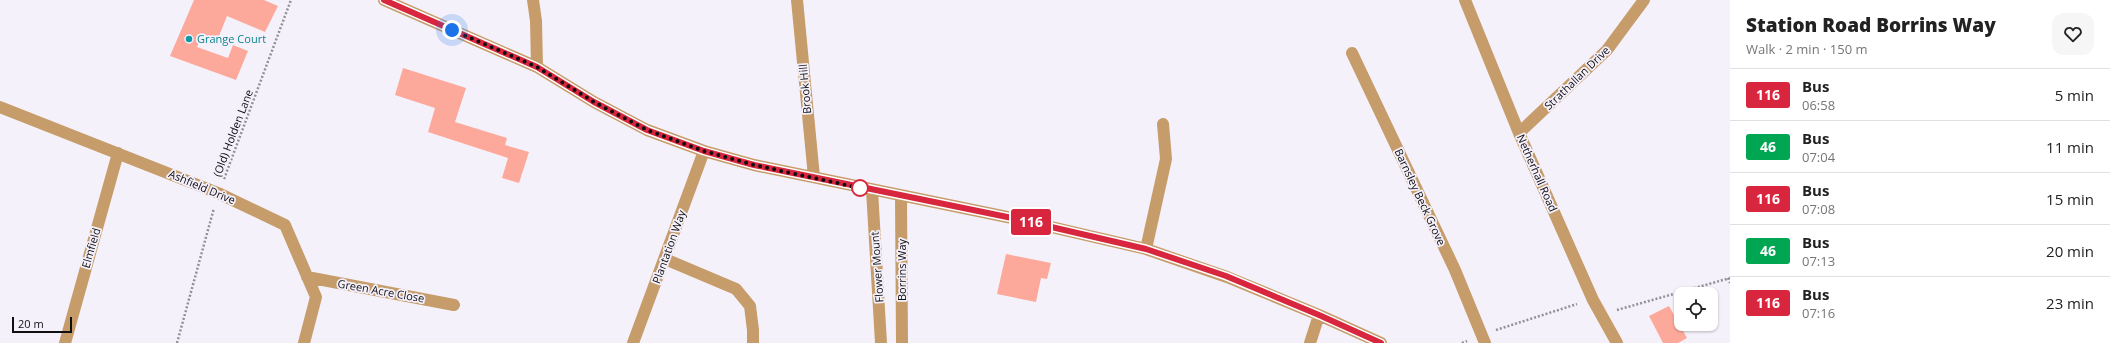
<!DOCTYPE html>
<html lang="en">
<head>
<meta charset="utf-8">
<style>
  body { margin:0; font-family:"Open Sans",sans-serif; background:#f6f6f6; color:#222; height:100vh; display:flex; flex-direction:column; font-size:15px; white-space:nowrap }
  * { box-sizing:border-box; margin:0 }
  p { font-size:13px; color:#767676 }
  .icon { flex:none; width:22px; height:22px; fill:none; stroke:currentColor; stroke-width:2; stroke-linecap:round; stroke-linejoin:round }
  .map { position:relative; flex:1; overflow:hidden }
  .drawer { display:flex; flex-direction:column; background:#fff; width:380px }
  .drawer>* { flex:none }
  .badge { padding:0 8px; border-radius:3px; font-size:14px; line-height:26px }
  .tools { position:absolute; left:1674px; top:287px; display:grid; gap:8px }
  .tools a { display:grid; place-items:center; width:44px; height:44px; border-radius:8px; background:#fff; box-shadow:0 1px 3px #0004; font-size:20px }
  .scale { position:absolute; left:12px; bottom:10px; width:60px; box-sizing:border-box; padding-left:4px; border:2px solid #0f0e11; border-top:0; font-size:11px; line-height:14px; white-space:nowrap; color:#0f0e11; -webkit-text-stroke:3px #f5f1fb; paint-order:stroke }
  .you { position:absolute; width:20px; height:20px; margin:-10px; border:3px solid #fff; border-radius:50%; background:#1a73e8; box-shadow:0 0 0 6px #1a73e833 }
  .map>.badge { position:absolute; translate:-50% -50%; box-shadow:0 0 0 2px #fff }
  .round { display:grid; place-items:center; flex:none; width:42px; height:42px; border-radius:12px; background:#f6f6f6 }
  .overview { display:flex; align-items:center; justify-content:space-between; height:68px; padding:0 16px }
  h1 { font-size:19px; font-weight:800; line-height:30px }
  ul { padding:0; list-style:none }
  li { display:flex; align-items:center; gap:12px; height:52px; padding:0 16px; border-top:1px solid #e0e0e0 }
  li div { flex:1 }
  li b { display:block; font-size:15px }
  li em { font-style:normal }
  li .badge { min-width:44px; font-weight:700; text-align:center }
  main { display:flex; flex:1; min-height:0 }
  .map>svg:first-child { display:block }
  .building { fill:#fca99b }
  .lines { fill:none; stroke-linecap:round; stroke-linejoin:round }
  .path { stroke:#928f96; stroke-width:2.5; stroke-dasharray:2 2; stroke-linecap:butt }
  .minor { stroke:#c69d6a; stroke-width:12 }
  .line-casing { stroke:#fff; stroke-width:9 }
  .line { stroke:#d7263d; stroke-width:6 }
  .walk { stroke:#0f0e11; stroke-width:4; stroke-dasharray:0 7.2 }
  .culture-dot { fill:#0f9aa8; stroke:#f5f1fb; stroke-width:1.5 }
  .stop-dot { fill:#fff; stroke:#d7263d; stroke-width:2 }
  .labels { text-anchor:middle; stroke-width:3.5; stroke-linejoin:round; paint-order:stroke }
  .culture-label { font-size:11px; fill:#0d838f; stroke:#f5f1fb; text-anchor:start }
  .street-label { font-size:11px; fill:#0f0e11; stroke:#f5f1fb }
</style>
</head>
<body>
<main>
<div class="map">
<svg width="1730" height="343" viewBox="0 0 1730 343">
  <rect width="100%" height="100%" fill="#f5f1fb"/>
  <path class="building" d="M 194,0 L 264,0 L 278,6 L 265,32 L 227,16 L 217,41 L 202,36 L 197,47 L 228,58 L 233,45 L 248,51 L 236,80 L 170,56 Z
    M 403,68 L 466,88 L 455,122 L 507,138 L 505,145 L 529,152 L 519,183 L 502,178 L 508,158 L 428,132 L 435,108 L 395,95 Z
    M 1006,254 L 1051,263 L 1047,279 L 1041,278 L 1036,302 L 997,294 Z
    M 1669,306 L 1687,338 L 1678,343 L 1663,343 L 1649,316 Z"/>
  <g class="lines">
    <path class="path" d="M 224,179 L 291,0
      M 1728,278 L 1730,283
      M 1617,310 L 1730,278
      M 1496,330 L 1577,304
      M 177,343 L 214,208
      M 1462,343 L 1467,341"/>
    <path class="minor" d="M 384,0 L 537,67 L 594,102 L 647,130 L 704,151 L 754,165 L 1017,219 L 1146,249 L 1227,277 L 1319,315 L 1381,343
      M 533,0 L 536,21 L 537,67
      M 797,0 L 814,177
      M 1465,0 L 1519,133 L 1593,300 L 1617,343
      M 1352,53 L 1455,270 L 1485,343
      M 0,107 L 218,193 L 285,225 L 316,297 L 304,343
      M 1519,133 L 1607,50 L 1644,0
      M 872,190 L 881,343
      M 901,197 L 902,343
      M 1146,249 L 1166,159 L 1163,124
      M 665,259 L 736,289 L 750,306 L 753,330 L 753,343
      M 307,277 L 454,305
      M 65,343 L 118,153
      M 633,343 L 704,151
      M 1310,343 L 1319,315"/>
  </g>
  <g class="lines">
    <defs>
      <path id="line" d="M 384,0 L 537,67 L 594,102 L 647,130 L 704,151 L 754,165 L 1017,219 L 1146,249 L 1226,276 L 1319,315 L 1381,343"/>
    </defs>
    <use href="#line" class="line-casing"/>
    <use href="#line" class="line"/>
    <path class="walk" d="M 452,30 L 537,67 L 594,102 L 647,130 L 704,151 L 754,165 L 860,188"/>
  </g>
  <circle class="culture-dot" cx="189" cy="39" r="4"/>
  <circle class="stop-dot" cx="860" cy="188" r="8"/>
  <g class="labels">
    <g class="culture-label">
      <text x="197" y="43">Grange Court</text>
    </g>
    <g class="street-label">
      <text transform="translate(1577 78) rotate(-44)" y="4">Strathallan Drive</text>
      <text transform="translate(805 89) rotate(-95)" y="4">Brook Hill</text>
      <text transform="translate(233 133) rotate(-69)" y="4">(Old) Holden Lane</text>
      <text transform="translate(1537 173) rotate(66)" y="4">Netherhall Road</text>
      <text transform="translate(202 187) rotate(23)" y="4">Ashfield Drive</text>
      <text transform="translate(1420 197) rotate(65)" y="4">Barnsley Beck Grove</text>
      <text transform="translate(669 247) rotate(-70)" y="4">Plantation Way</text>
      <text transform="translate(91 248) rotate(-74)" y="4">Elmfield</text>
      <text transform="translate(877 267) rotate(-94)" y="4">Flower Mount</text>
      <text transform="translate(902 270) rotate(-90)" y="4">Borrins Way</text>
      <text transform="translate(381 291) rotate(10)" y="4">Green Acre Close</text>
    </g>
  </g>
</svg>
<div class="tools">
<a><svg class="icon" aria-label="locate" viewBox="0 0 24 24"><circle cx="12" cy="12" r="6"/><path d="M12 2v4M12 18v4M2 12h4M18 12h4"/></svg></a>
</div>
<div class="scale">20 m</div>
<div class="you" style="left:452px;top:30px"></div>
<b class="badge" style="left:1031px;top:222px;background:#d7263d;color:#fff">116</b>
</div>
<section class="drawer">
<div class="overview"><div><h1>Station Road Borrins Way</h1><p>Walk · 2 min · 150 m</p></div><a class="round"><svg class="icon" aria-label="heart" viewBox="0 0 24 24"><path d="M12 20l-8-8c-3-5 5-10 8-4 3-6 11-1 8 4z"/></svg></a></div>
<ul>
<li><span class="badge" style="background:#d7263d;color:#fff">116</span><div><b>Bus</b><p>06:58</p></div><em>5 min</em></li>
<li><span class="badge" style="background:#00a651;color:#fff">46</span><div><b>Bus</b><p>07:04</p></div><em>11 min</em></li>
<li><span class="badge" style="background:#d7263d;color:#fff">116</span><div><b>Bus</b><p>07:08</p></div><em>15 min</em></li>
<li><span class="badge" style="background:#00a651;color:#fff">46</span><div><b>Bus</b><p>07:13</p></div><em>20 min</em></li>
<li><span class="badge" style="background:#d7263d;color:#fff">116</span><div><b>Bus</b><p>07:16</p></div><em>23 min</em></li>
</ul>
</section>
</main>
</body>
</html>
